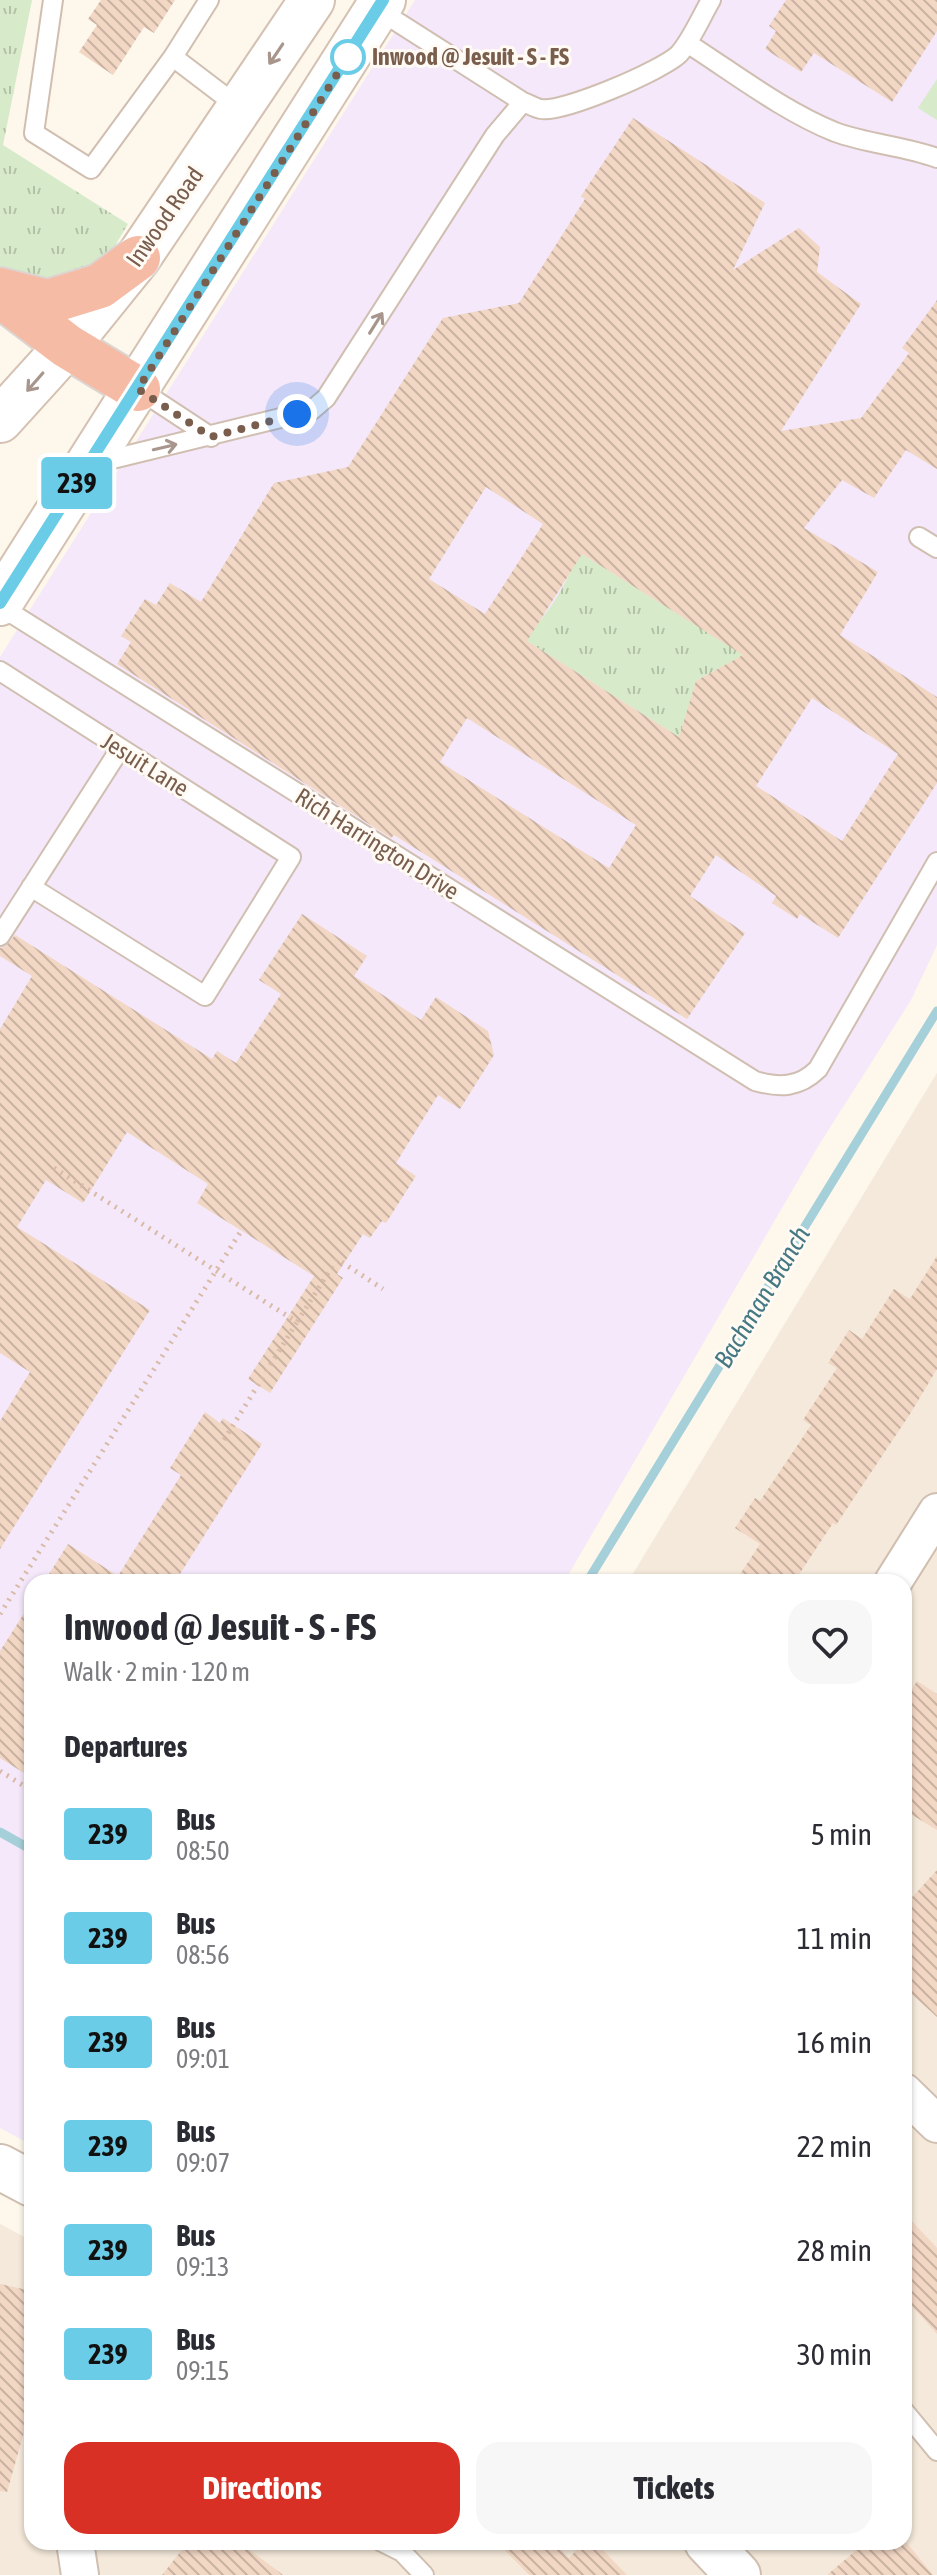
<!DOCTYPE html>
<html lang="en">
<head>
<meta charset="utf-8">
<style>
  body { margin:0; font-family:"Asap Condensed",sans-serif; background:#f7f7f7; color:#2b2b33; height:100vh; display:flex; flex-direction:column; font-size:30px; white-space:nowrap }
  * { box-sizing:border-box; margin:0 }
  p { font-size:26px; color:#7c7c81 }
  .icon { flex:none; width:44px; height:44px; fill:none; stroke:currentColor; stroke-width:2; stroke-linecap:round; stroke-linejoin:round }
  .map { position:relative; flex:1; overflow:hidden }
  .drawer { position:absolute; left:24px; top:1574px; width:888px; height:976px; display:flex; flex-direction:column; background:#fff; border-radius:24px; box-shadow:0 2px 6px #0004 }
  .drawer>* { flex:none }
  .badge { padding:0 16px; border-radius:6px; font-size:28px; line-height:52px }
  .you { position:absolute; width:40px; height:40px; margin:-20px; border:6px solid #fff; border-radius:50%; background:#1a73e8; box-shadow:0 0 0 12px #1a73e833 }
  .map>.badge { position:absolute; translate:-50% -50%; box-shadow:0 0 0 4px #fff }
  h2 { padding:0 40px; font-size:30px; line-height:72px }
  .round { display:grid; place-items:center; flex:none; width:84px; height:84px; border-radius:24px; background:#f7f7f7 }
  .summary { display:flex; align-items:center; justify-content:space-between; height:136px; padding:0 40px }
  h1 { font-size:38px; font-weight:700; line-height:60px }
  .button { display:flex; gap:16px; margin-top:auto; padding:16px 40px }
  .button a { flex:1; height:92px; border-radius:24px; background:#d93025; color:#fff; font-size:32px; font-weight:700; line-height:92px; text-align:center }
  .button a+a { background:#f7f7f7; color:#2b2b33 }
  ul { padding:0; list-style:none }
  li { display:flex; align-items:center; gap:24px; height:104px; padding:0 40px }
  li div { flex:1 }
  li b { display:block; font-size:30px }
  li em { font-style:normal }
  li .badge { min-width:88px; font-weight:700; text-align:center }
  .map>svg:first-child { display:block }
  .residential { fill:#f4e9da }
  .education { fill:#f4e8fa }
  .grass { fill:url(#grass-tufts) }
  .garden { fill:#d7ebca }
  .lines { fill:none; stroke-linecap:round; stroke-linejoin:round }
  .stream { stroke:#a6d0d9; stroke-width:9 }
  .building { fill:url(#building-back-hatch); fill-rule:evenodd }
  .service-casing { stroke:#d0bfb1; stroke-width:22 }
  .minor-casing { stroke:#d0bfb1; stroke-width:40 }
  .tertiary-casing { stroke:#d0bfb1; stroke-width:48 }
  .secondary-casing { stroke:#d5c1b1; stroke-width:48 }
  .motorway-casing { stroke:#dcd5d1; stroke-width:48 }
  .path { stroke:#d8baa6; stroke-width:5; stroke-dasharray:2 6; stroke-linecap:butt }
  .service { stroke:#fff; stroke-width:18 }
  .minor { stroke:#fff; stroke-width:36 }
  .tertiary { stroke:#fff; stroke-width:44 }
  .secondary { stroke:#fff; stroke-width:44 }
  .motorway { stroke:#f5bba5; stroke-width:44 }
  .oneway { stroke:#a8968c }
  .line-casing { stroke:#fff; stroke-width:18 }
  .line { stroke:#6bcce7; stroke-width:12 }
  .walk { stroke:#795e4e; stroke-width:8; stroke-dasharray:0 14.4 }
  .stop-dot { fill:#fff; stroke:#6bcce7; stroke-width:4 }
  .labels { text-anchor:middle; stroke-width:6; stroke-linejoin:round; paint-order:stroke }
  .stop-label { font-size:24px; font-weight:bold; fill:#795e4e; stroke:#fffaf3; text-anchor:start }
  .street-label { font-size:24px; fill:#795e4e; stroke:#fffaf3 }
  .water-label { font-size:26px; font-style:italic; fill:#447984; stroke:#fffaf3 }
</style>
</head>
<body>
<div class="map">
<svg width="937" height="2575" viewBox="0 0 937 2575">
  <defs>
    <pattern id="grass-tufts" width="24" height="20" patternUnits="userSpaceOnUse" patternTransform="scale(2)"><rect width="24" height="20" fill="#d7ebca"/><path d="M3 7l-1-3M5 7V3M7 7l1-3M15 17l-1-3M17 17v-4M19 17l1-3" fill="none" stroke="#b3c2a6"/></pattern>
    <pattern id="building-back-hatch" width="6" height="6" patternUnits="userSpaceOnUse" patternTransform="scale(2)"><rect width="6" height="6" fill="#f2d7c4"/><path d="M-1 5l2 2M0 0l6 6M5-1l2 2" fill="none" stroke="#c9b2a1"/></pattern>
  </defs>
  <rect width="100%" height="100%" fill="#fdf7ec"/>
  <path class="residential" d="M 937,1073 L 937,2575 L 0,2575 L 0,2224 L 32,2241 L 32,2542 L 904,2542 L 904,1582 L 628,1582 Z"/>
  <path class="education" d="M 415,0 L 937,0 L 937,945 L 911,1000 L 817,1148 L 564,1582 L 32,1582 L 32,2145 L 0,2128 L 0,657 Z"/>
  <path class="grass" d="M 0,0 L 32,0 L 3,145 L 128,224 L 104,264 L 57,289 L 0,278 Z
    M 577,551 L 744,655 L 696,681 L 690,701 L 701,720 L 687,742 L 522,638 C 542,625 574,575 577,551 Z"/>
  <path class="garden" d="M 937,79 L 937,120 L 918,108 Z"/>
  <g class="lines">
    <path class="stream" d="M 587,1582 L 937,1011
      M 0,1832 L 32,1850"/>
  </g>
  <path class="building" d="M 101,0 L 175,0 L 154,33 L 144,27 L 113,75 L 79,52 L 97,25 L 88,19 Z
    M 786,0 L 937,0 L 937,31 L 892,102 L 814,53 L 801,72 L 765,49 L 776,31 L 769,26 Z
    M 633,118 L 765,203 L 733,270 L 799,228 L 820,247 L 817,272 L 861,304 L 781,431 L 861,418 L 909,353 L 902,348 L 937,300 L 937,469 L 906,450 L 874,498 L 842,480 L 804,528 L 878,572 L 840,635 L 937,697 L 937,783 L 838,938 L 800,914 L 797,919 L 772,903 L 776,896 L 716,855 L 690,896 L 745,933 L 687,1019 L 394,835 L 391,838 L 117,664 L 131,642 L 121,636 L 145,599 L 156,605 L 170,583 L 201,602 L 274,483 L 348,467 L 443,318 L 519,303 L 585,199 L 581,196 ZM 486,487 L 543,524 L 485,614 L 429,579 ZM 582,554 L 743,655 L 696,681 L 679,737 L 527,641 ZM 812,698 L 898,754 L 842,841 L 756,786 ZM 467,718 L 636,825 L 609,868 L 440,762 Z
    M 302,914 L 367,956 L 354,976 L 421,1020 L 436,997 L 488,1031 L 494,1055 L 460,1109 L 438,1095 L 396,1163 L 416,1176 L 386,1223 L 382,1221 L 370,1238 L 363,1234 L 337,1274 L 343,1278 L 270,1393 L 248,1379 L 314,1276 L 197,1203 L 208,1184 L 127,1132 L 83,1203 L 46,1180 L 17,1227 L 150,1310 L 0,1549 L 0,1421 L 30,1372 L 0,1353 L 0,1029 L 32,976 L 0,956 L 0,948 L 6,946 L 15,935 L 212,1059 L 217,1051 L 236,1063 L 281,994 L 259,980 Z
    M 937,1256 L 937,1369 L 910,1414 L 836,1525 L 833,1523 L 794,1582 L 735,1582 L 760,1544 L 735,1528 L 755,1498 L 760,1501 L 811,1425 L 803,1420 L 837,1368 L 828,1363 L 849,1330 L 862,1339 L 894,1289 L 910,1299 Z
    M 205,1412 L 220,1423 L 223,1418 L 262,1444 L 175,1582 L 44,1582 L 68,1544 L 118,1576 L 181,1475 L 170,1468 Z
    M 32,1601 L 32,1778 L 0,1758 L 0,1651 Z
    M 917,1681 L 937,1694 L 937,1830 L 904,1810 L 904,1702 Z
    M 937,1870 L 937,2017 L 904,1987 L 904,1906 Z
    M 904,2213 L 937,2248 L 937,2334 L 904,2297 Z
    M 0,2284 L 32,2291 L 32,2404 L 7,2492 L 0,2491 Z
    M 188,2542 L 239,2542 L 283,2575 L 162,2575 Z
    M 497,2542 L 554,2542 L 569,2558 L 584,2542 L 595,2542 L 627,2575 L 529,2575 Z
    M 866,2542 L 906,2542 L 933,2575 L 827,2575 Z"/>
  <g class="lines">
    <defs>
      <path id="service" d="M 53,0 L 34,133 L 91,169 L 173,57 L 209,0
        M 377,9 L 523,102 C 529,104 535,108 541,109 C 563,113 663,70 679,54 C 692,39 701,17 711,0
        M 687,43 C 734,73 783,111 835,132 C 868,144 904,146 937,158
        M 173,57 L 240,108
        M 138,389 L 211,437
        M 96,463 L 297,414 L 312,410 L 326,398 L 495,135 L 523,102
        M 919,537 L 937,548
        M 0,606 L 755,1081 C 779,1088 799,1088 818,1069 L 937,862
        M 0,671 L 291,857 L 205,996 L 31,887
        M 0,936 L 120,749
        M 904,2411 L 937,2451
        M 382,2542 L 402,2552 L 424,2575"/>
      <path id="minor" d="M 893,1582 L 937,1512
        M 904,2092 L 937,2124
        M 75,2542 L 80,2575"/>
      <path id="tertiary" d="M 0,2167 L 32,2184
        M 707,2542 L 738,2575"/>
      <path id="secondary" d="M 0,420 L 67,346 L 138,258 L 312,0
        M 0,603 L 383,0"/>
      <path id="motorway" d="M 0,290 L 48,302 L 100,286 L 138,258
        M 0,295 L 67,346 L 138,389"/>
    </defs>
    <use href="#service" class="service-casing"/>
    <use href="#minor" class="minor-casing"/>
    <use href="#tertiary" class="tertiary-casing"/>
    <use href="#secondary" class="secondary-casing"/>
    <use href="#motorway" class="motorway-casing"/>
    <path class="path" d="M 54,1168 L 297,1322 L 337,1259 L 383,1289
      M 224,1440 L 297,1322
      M 0,1614 L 241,1231
      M 0,1771 L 32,1791"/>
    <use href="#service" class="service"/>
    <use href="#minor" class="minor"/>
    <use href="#tertiary" class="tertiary"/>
    <use href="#secondary" class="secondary"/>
    <use href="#motorway" class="motorway"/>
  </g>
  <defs><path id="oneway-shaft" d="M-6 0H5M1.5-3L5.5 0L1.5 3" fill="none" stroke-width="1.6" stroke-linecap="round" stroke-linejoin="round" transform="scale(2)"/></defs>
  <g class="oneway">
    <use href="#oneway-shaft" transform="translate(276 54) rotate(124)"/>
    <use href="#oneway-shaft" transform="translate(376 323) rotate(-58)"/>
    <use href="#oneway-shaft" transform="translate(35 382) rotate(131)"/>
    <use href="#oneway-shaft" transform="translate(165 447) rotate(-13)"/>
  </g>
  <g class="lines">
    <defs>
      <path id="line" d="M 0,603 L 383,0"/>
    </defs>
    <use href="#line" class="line-casing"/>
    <use href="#line" class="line"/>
    <path class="walk" d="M 297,414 L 211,437 L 138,389 L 348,57"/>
  </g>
  <circle class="stop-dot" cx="348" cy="57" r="16"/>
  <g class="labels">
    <g class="stop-label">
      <text x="372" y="65">Inwood @ Jesuit - S - FS</text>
    </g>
    <g class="street-label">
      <text transform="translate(165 217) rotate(-55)" y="8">Inwood Road</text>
      <text transform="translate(145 765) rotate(32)" y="8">Jesuit Lane</text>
      <text transform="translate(377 844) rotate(32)" y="8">Rich Harrington Drive</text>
    </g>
    <g class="water-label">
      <text transform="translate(762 1297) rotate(-59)" y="9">Bachman Branch</text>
    </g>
  </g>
</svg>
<div class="you" style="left:297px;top:414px"></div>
<b class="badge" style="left:77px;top:483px;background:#6bcce7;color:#111">239</b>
<section class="drawer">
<div class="summary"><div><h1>Inwood @ Jesuit - S - FS</h1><p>Walk · 2 min · 120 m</p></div><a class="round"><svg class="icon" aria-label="heart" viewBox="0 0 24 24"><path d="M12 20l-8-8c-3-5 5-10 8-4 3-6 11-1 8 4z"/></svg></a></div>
<h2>Departures</h2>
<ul>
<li><span class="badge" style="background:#6bcce7;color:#111">239</span><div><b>Bus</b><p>08:50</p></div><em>5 min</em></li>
<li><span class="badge" style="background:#6bcce7;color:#111">239</span><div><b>Bus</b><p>08:56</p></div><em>11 min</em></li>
<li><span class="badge" style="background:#6bcce7;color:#111">239</span><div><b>Bus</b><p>09:01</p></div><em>16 min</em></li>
<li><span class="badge" style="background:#6bcce7;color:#111">239</span><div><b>Bus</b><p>09:07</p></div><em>22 min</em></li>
<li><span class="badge" style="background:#6bcce7;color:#111">239</span><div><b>Bus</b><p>09:13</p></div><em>28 min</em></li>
<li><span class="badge" style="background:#6bcce7;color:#111">239</span><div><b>Bus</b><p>09:15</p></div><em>30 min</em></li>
</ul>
<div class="button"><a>Directions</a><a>Tickets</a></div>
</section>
</div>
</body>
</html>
